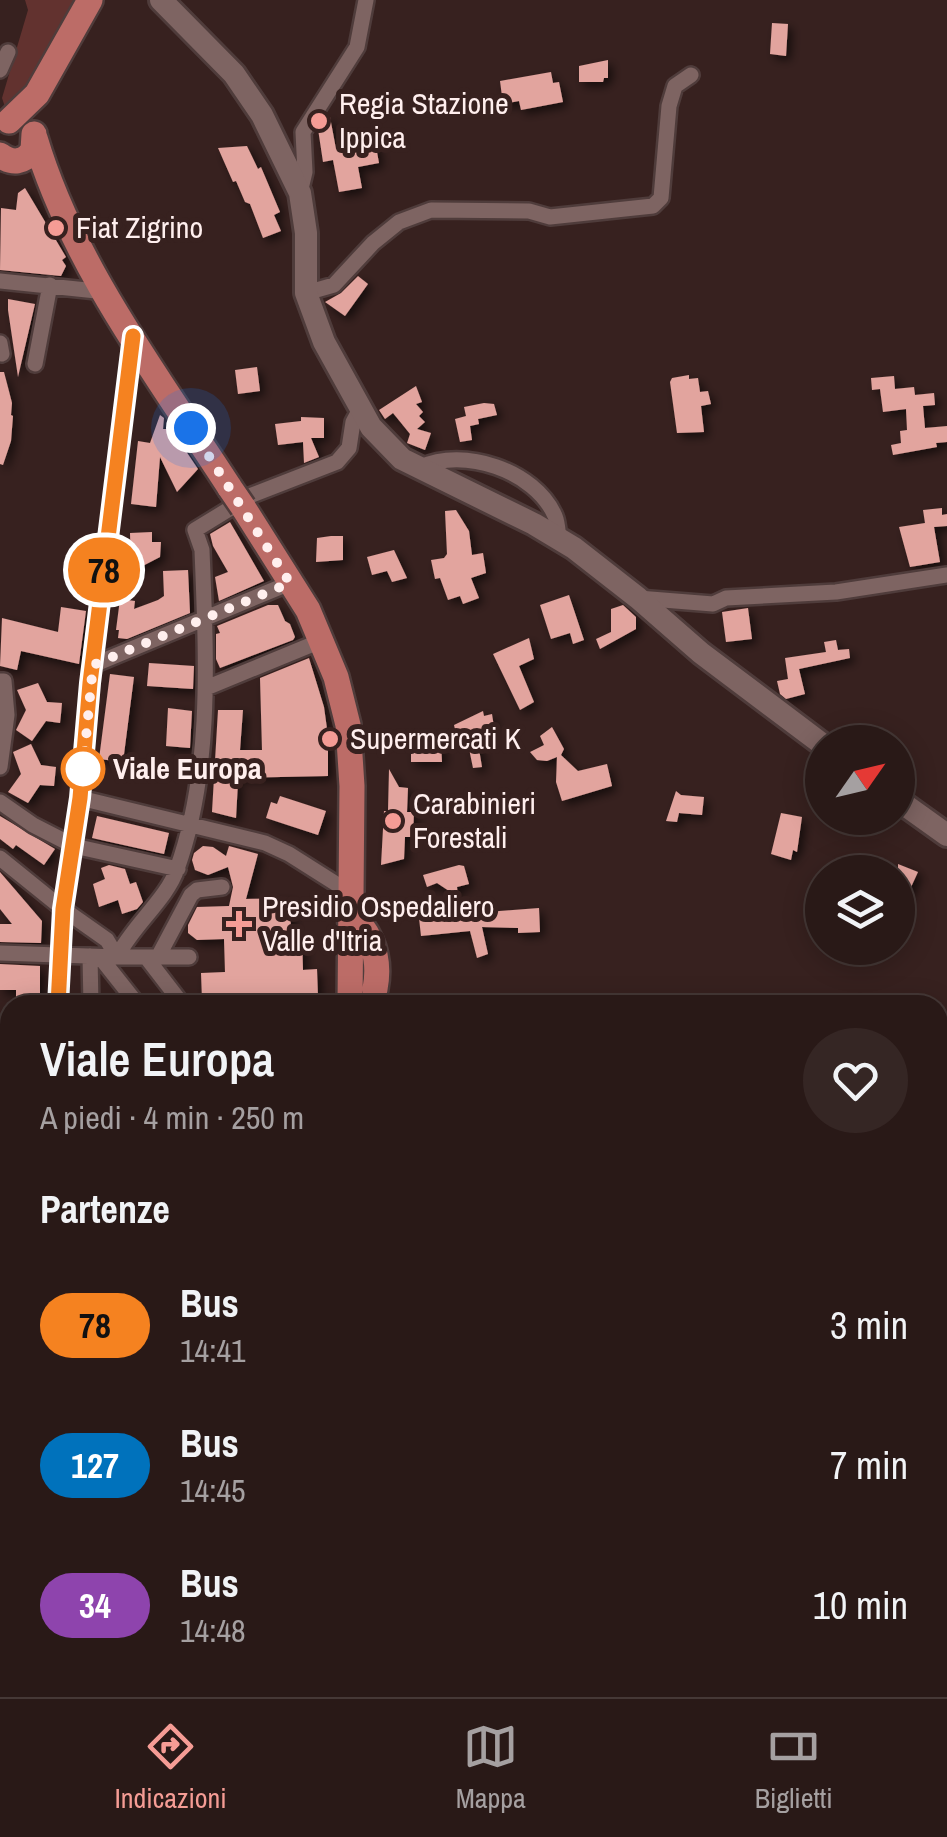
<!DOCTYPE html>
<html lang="it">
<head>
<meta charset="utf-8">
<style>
  body { margin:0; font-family:"Archivo Narrow",sans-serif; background:#352624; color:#f1f3f6; height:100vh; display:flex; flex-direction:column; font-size:38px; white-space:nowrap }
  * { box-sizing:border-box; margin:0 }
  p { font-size:32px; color:#a5a0a1 }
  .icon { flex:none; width:55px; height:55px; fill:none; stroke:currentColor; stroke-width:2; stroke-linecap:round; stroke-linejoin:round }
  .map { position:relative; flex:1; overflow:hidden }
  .sheet { position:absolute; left:0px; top:995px; width:948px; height:702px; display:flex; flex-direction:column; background:#291917; border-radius:30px 30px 0 0; box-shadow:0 5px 25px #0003,0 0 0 2px #453836 }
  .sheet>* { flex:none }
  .badge { padding:0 20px; border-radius:32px; font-size:35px; line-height:65px }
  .needle { width:65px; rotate:56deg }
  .controls { position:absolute; left:805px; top:725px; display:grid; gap:20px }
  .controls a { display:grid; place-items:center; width:110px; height:110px; border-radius:50%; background:#291917; box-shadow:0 5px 25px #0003,0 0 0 2px #453836; font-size:50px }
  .you { position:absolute; width:50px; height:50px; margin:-25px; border:8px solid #fff; border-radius:50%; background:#1a73e8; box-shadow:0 0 0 15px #1a73e833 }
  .map>.badge { position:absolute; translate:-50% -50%; box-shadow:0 0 0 5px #fff }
  h2 { padding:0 40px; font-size:38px; line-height:90px }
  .round { display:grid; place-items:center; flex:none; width:105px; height:105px; border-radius:52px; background:#352624 }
  .head { display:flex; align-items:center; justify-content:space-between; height:170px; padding:0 40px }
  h1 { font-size:48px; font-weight:600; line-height:75px }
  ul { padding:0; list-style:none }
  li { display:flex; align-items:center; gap:30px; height:140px; padding:0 40px }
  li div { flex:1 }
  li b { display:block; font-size:38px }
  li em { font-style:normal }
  li .badge { min-width:110px; font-weight:700; text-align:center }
  .tabs { display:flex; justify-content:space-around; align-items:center; height:140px; border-top:2px solid #453836; background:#291917; font-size:28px; color:#a5a0a1 }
  .tabs a { display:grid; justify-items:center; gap:5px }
  .tabs .current { color:#f59c95 }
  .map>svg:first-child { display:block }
  .green { fill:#62322f }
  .building { fill:#e2a49e; filter:url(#shadow) }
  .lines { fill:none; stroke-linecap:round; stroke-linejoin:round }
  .street-casing { stroke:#4f3c3b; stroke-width:20 }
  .secondary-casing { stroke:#4f3c3b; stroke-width:28 }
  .primary-casing { stroke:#4f3c3b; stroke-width:30 }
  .street { stroke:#7e6462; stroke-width:15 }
  .secondary { stroke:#7e6462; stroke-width:22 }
  .primary { stroke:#bc6c67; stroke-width:25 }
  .primary-bridge-casing { stroke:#4f3c3b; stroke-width:30; stroke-linecap:butt }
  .primary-bridge { stroke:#bc6c67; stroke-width:25 }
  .line-casing { stroke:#fff; stroke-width:22 }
  .line { stroke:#f58220; stroke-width:15 }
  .walk { stroke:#ffefee; stroke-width:10; stroke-dasharray:0 18 }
  .poi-dot { fill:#f59c95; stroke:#37211f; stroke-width:4 }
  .stop-dot { fill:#fff; stroke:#f58220; stroke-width:5 }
  .labels { text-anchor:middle; stroke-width:10; stroke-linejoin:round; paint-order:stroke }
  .poi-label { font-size:30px; fill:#ffefee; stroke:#37211f; text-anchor:start }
  .stop-label { font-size:30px; font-weight:bold; fill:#ffefee; stroke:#37211f; text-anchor:start }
</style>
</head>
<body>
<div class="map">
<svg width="947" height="1697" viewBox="0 0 947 1697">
  <defs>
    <filter id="shadow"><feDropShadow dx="4.5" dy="4.5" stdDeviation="5" flood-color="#0009"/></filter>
  </defs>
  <rect width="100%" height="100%" fill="#37211f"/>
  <path class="green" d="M 25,0 L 84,0 L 40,76 L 5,107 L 2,98 L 28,10 Z"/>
  <path class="building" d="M 772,23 L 788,24 L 786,56 L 770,54 Z
    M 608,60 L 608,78 L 604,78 L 603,82 L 579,82 L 579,66 Z
    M 551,72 L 553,83 L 559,82 L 563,102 L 521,110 L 519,101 L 503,104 L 500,81 Z
    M 330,117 L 336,149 L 375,141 L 379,163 L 358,167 L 362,188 L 339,192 L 333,160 L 323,162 L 318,129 L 325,118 Z
    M 247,146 L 258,169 L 261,167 L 280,212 L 274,215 L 281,231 L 263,238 L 250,204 L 245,202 L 236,181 L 233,182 L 218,148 Z
    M 25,188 L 66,257 L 62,260 L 66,266 L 61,276 L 0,270 L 1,208 L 16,210 L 18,193 Z
    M 358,276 L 368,284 L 345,316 L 325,302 L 341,293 Z
    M 8,299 L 35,304 L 18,377 L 8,310 Z
    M 257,367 L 260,391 L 238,394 L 235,370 Z
    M 0,372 L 4,372 L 12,403 L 11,415 L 13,416 L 11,441 L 3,465 L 0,464 Z
    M 689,375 L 689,379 L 698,378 L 700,392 L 708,391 L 711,404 L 701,406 L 704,432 L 677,433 L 670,382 L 672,378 Z
    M 894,376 L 895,389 L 914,387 L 915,395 L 934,393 L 935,405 L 923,406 L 925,428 L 947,426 L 947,442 L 936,443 L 937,447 L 893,455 L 891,445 L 901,443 L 900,431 L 907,430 L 906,409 L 883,412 L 880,389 L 872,390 L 871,378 Z
    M 416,386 L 422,402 L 416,404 L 423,412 L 419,416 L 425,422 L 417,429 L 431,433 L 425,450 L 407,443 L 410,434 L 393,413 L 385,419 L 379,410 Z
    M 484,403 L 494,404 L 497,415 L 478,419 L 479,424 L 470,426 L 472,440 L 460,442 L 455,419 L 466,416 L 464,407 Z
    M 160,415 L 164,418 L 163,429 L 171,429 L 198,469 L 177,492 L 160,457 L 156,507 L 131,504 L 138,441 L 150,443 Z
    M 301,417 L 324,418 L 324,438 L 311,438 L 319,457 L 304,463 L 303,442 L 278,445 L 275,424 L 301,421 Z
    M 942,508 L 942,515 L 947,514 L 947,526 L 934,527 L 940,562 L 910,567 L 899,527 L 925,523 L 923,510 Z
    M 456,510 L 469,531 L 472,555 L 483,553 L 486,573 L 471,578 L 479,598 L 463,604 L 460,596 L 448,600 L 440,578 L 435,579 L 431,560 L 444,558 L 447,554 L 445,511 Z
    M 230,522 L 264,581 L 219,601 L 215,577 L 228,572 L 213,546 L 210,534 Z
    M 152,532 L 152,542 L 161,542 L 160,557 L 131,572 L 130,533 Z
    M 331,536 L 343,536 L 343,560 L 316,562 L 317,538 Z
    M 394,550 L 407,578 L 392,582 L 387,571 L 372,575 L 367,557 Z
    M 188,570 L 190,613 L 127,639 L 118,638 L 119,630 L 116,630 L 120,599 L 135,601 L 134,609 L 158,600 L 164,596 L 163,571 Z
    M 569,595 L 584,640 L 573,644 L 570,633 L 551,639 L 540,605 Z
    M 268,605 L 278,605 L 285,621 L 290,624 L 295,637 L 293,640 L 220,668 L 216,659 L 216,634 L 220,633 L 217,626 Z
    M 623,605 L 636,617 L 636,629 L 600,649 L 596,639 L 611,632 L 611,609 Z
    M 61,607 L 86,611 L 79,664 L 21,651 L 17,670 L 0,666 L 2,618 L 58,632 Z
    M 748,608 L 752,639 L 726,642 L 722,612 Z
    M 529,638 L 534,659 L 519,666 L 534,702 L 520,710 L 493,654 Z
    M 836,640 L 838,650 L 849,649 L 850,658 L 799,669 L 805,694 L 786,699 L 780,694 L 777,681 L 788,679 L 785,658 L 826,652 L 824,642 Z
    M 309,658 L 324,707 L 328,736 L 328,776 L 227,778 L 238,782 L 236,818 L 212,812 L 218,710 L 243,710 L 240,750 L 262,750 L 260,678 Z
    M 149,663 L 194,666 L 193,689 L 147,686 Z
    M 110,674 L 134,677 L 123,762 L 99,759 Z
    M 38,683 L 47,702 L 62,703 L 61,714 L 60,723 L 46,721 L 32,741 L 16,730 L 26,710 L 17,690 Z
    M 168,708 L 192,711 L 190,748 L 166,746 Z
    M 483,711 L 484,716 L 492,714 L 494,727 L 476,731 L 482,767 L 473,768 L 466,734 L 456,734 L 454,725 Z
    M 552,727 L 564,749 L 561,755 L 578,771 L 607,764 L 612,786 L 562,801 L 556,782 L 557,757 L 547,761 L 537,760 L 530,752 L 544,745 L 540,736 Z
    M 441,743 L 442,762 L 411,762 L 411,744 Z
    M 31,744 L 41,765 L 56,767 L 54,786 L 40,785 L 28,803 L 8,792 L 21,774 L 13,752 Z
    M 389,769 L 399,787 L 408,788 L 407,812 L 414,812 L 413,837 L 405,837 L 404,859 L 381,865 L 384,811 L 388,811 Z
    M 676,791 L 681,795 L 704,797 L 702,815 L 679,813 L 677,822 L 666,821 Z
    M 280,796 L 326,811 L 318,835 L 266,818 L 271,802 L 277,804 Z
    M 781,813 L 802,817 L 797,852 L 793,850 L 791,860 L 771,854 Z
    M 0,816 L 55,849 L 44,865 L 16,845 L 13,849 L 0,839 Z
    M 97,816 L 169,833 L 164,854 L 92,838 Z
    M 203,846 L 213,847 L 226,856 L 229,846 L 258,854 L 246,899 L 290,898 L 291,937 L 302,937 L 303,970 L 317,969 L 318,997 L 275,999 L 275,1005 L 257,1005 L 257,1000 L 202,1000 L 201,973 L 225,972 L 224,939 L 197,940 L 188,933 L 188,925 L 197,907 L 229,906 L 233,887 L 228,867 L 208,875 L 195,870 L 192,860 L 194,853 Z
    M 898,864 L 918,872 L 899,913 L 898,913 Z
    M 109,865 L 125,869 L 130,884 L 136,882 L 143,902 L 137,909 L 122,914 L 118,900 L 99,907 L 93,884 L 105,879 L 101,868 Z
    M 459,865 L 464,866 L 469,884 L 457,887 L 458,897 L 437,883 L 427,887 L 423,875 Z
    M 0,872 L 42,921 L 41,943 L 0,942 L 0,924 L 12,924 L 0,909 Z
    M 459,903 L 461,914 L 539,908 L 540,932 L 518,933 L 518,928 L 482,927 L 488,954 L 477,958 L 470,931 L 421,936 L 419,918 L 439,916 L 438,906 Z
    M 0,964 L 40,966 L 40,1005 L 16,1005 L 16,990 L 0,990 Z"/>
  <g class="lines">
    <defs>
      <path id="street" d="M 0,70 L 8,52
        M 300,193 L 305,172 L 303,132 L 357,47 L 366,0
        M 0,281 L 106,292
        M 306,293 L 334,285 L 373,243 L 399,222 L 431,210 L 529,211 L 550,217 L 653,206 L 661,198 L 669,106 L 675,86 L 691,75
        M 0,343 L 2,354
        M 35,364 L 50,285
        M 421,467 C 463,447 535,470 555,516 C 558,523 558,532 559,539
        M 638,598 L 713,604 L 726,598 L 836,592 L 947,575
        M 93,665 L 290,583
        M 0,681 L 4,681 L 7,715 L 0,767
        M 206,688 L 323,640
        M 80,798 L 265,843 L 289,854 L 349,892
        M 0,802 L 33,825 L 74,846 L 178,869
        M 0,858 L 63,909 L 107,940 L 117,957 L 146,957 L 183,1005
        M 0,953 L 117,957 C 132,926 167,899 177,869 C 213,769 206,655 202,550 L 195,530 L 252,495 L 337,462 L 349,448 L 353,422 L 360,409
        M 90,956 L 91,1005
        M 100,957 L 138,1005
        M 146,957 L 158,957 L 191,895 L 197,890 L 222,887
        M 158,957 L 189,957
        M 58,1005 L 63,909 L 80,798 L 91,683 L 132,339
        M 0,1046 L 10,1046
        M 0,1095 L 10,1095
        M 0,1169 L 10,1169
        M 0,1250 L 10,1250
        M 0,1328 L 10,1328
        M 938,1383 L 947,1379
        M 0,1418 L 10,1418
        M 0,1570 L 10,1570
        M 357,1688 L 357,1697
        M 22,1697 L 22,1688
        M 108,1697 L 108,1688
        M 182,1697 L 184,1688"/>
      <path id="secondary" d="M 161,0 L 234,74 L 262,115 L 300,193 L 306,233 L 306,293 L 324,342 L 371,427 L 402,459 L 534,524 L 574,548 L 638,598 L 701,653 L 822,744
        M 898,800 L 947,835
        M 621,1688 L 627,1697"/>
      <path id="primary" d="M 9,121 L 37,94 L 90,0
        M 35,138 C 73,266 159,378 230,488
        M 0,155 C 12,164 24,163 33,150 L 34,134
        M 243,507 L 308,610 L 336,677 L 348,725 L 352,786 L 350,1005
        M 350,913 C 372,934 381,958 375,989
        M 258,1697 L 260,1688"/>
    </defs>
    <use href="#street" class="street-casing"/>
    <use href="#secondary" class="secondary-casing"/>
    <use href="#primary" class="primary-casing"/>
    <use href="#street" class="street"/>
    <use href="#secondary" class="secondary"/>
    <use href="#primary" class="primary"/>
    <defs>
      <path id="primary-bridge" d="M 230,488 L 243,507"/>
    </defs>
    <use href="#primary-bridge" class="primary-bridge-casing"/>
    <use href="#primary-bridge" class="primary-bridge"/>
  </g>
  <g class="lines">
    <defs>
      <path id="line" d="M 58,1005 L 63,909 L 80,798 L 90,683 L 133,336"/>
    </defs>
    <use href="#line" class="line-casing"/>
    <use href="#line" class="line"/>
    <path class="walk" d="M 83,769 L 93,665 L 290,583 L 191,428"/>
  </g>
  <g class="poi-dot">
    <circle cx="319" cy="121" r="10"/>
    <circle cx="56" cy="228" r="10"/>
    <circle cx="330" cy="739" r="10"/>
    <circle cx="393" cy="821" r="10"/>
    <path d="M234 909h10v10h10v10h-10v10h-10v-10h-10v-10h10z"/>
  </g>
  <circle class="stop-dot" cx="83" cy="769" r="20"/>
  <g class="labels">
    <g class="poi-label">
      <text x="339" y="114">Regia Stazione<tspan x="339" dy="34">Ippica</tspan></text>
      <text x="76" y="238">Fiat Zigrino</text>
      <text x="350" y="749">Supermercati K</text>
      <text x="413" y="814">Carabinieri<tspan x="413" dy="34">Forestali</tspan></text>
      <text x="262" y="917">Presidio Ospedaliero<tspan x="262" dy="34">Valle d'Itria</tspan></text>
    </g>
    <g class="stop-label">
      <text x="113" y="779">Viale Europa</text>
    </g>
  </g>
</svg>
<div class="controls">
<a><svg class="needle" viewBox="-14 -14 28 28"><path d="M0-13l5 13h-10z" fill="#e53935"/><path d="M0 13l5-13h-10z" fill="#a5a0a1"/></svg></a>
<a><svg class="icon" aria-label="layers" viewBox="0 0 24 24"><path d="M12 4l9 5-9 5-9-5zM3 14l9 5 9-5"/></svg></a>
</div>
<div class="you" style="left:191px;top:428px"></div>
<b class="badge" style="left:104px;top:570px;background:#f58220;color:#111">78</b>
<section class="sheet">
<div class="head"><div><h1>Viale Europa</h1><p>A piedi · 4 min · 250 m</p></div><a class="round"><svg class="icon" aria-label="heart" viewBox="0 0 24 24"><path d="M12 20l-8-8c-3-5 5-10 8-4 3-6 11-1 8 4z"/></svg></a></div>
<h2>Partenze</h2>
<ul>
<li><span class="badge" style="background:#f58220;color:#111">78</span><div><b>Bus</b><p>14:41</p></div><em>3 min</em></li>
<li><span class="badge" style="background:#0072bc;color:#fff">127</span><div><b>Bus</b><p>14:45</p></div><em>7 min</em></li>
<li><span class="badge" style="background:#8e44ad;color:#fff">34</span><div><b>Bus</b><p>14:48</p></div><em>10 min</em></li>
</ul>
</section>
</div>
<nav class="tabs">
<a class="current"><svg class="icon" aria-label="directions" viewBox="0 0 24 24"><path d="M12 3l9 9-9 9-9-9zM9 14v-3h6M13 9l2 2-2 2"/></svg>Indicazioni</a>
<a><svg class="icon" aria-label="map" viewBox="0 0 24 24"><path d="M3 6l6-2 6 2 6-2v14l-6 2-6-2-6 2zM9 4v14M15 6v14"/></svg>Mappa</a>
<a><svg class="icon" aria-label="tickets" viewBox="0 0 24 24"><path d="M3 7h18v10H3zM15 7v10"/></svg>Biglietti</a>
</nav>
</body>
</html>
